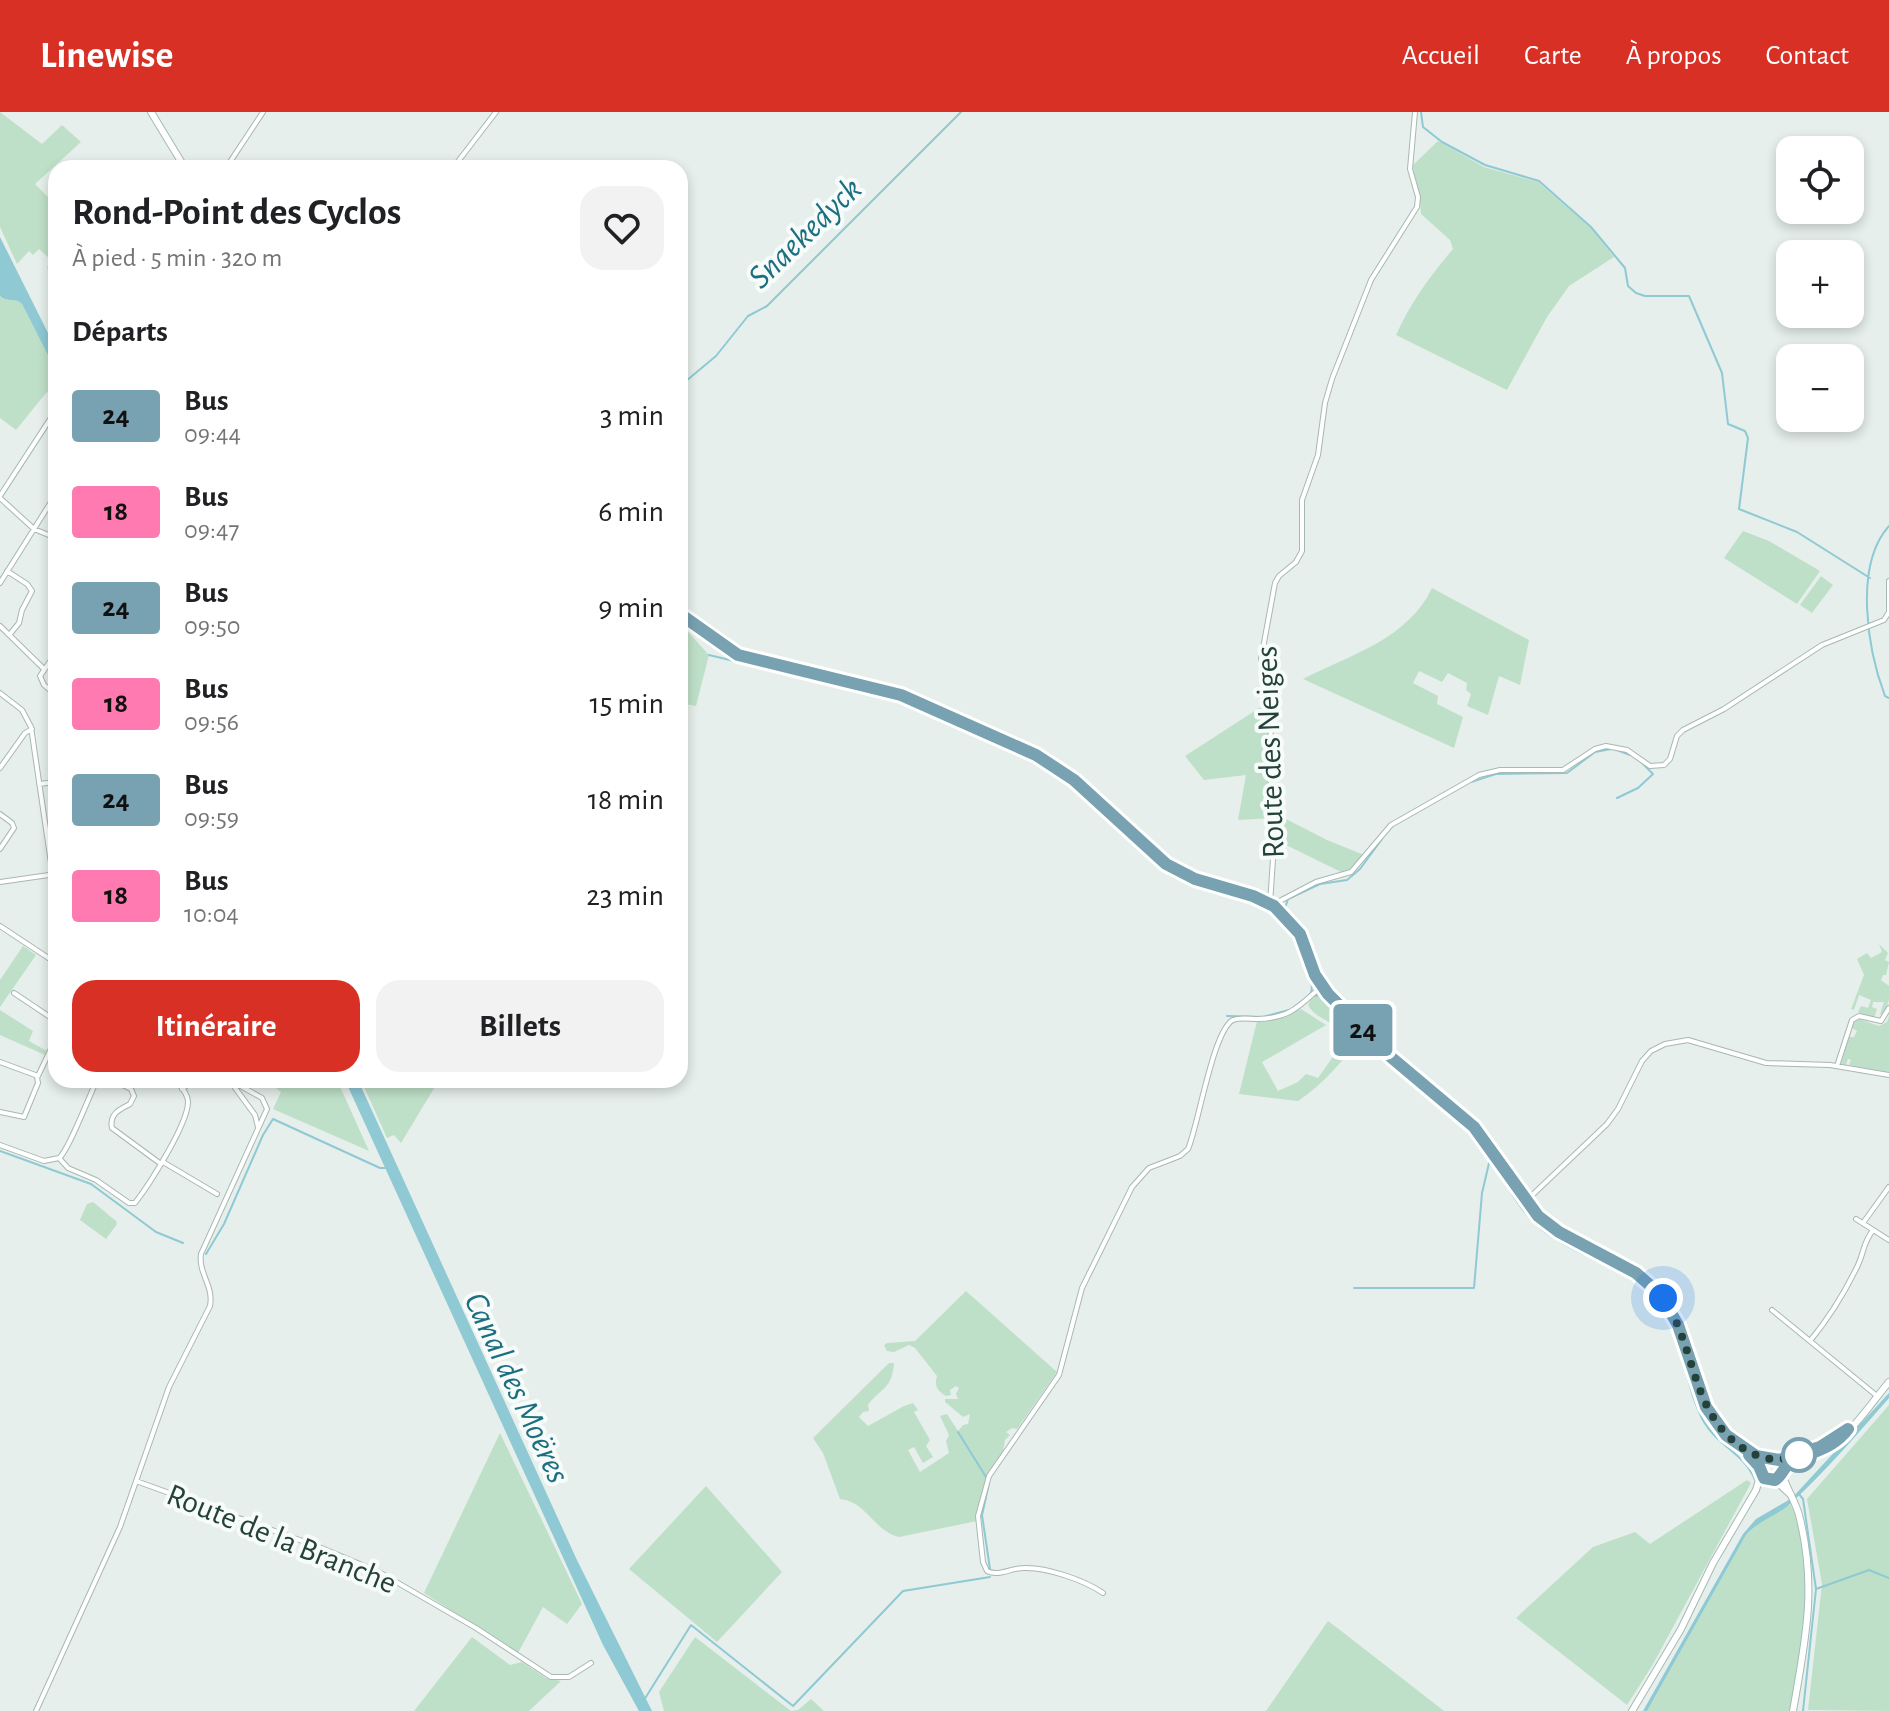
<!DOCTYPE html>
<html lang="fr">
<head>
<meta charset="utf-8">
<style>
  body { margin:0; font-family:"Alegreya Sans",sans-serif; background:#f2f2f2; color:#202124; height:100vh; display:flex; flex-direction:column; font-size:30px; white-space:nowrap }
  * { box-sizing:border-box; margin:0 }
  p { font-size:26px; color:#757577 }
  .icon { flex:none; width:44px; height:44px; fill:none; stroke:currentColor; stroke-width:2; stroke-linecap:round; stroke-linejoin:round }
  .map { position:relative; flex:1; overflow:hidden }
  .drawer { position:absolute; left:48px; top:48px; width:640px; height:928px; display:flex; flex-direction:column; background:#fff; border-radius:24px; box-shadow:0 4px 12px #0003 }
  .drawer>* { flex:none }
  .badge { padding:0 16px; border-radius:6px; font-size:28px; line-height:52px }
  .tools { position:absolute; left:1776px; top:24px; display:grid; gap:16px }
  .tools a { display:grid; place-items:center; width:88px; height:88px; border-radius:16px; background:#fff; box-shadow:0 4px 12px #0003; font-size:40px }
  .you { position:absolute; width:40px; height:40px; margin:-20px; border:6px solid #fff; border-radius:50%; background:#1a73e8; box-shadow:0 0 0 12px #1a73e833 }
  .map>.badge { position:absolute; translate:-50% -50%; box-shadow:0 0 0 4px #fff }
  h2 { padding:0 24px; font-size:30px; line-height:72px }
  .round { display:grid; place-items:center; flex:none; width:84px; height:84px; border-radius:24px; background:#f2f2f2 }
  .headline { display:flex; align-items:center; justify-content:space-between; height:136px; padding:0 24px }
  h1 { font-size:38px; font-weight:700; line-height:60px }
  .button { display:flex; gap:16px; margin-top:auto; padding:16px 24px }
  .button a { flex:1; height:92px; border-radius:24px; background:#d93025; color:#fff; font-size:32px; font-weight:700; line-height:92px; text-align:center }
  .button a+a { background:#f2f2f2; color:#202124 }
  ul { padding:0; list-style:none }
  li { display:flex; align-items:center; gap:24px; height:96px; padding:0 24px }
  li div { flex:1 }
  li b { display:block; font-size:30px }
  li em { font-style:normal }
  li .badge { min-width:88px; font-weight:700; text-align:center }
  header { display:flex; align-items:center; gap:48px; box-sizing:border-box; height:112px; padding:0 40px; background:#d93025; color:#fff }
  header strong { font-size:38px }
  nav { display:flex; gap:44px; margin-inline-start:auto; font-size:28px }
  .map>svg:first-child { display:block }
  .green { fill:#bfe0c8 }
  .water { fill:#8ec9d4 }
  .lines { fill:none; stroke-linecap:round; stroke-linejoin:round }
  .stream { stroke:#8ec9d4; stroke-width:2 }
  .street-casing { stroke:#a8b8b2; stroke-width:6 }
  .secondary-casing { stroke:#a4bbb3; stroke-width:8 }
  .street { stroke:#fff; stroke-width:4 }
  .secondary { stroke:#fff; stroke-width:6 }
  .line-casing { stroke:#fff; stroke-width:18 }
  .line { stroke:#78a1b1; stroke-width:12 }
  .walk { stroke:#24423a; stroke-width:8; stroke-dasharray:0 14.4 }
  .stop-dot { fill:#fff; stroke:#78a1b1; stroke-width:4 }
  .labels { text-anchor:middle; stroke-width:8; stroke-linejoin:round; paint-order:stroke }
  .street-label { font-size:32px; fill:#24423a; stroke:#f7fbf9 }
  .water-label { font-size:34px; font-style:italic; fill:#1c6f80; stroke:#f7fbf9 }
</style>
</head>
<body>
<header>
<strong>Linewise</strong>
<nav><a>Accueil</a><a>Carte</a><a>À propos</a><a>Contact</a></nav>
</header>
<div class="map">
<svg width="1889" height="1599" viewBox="0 0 1889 1599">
  <rect width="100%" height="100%" fill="#e6efeb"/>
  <path class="green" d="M 0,0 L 42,32 L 62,13 L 81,30 L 35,72 L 56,93 L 56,164 L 47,156 L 50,147 L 39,137 L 33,143 L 29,139 L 17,152 L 0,115 Z
    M 1438,29 L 1484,55 L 1538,70 L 1591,116 L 1614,145 L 1569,174 L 1547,205 L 1507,278 L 1396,223 C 1411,190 1430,164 1453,137 L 1450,128 L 1421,102 C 1421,85 1414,70 1413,53 Z
    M 0,184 C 7,191 16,185 22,192 L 56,259 L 56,276 L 46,281 L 16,318 L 0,306 Z
    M 1743,419 L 1769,429 L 1820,459 L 1797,492 L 1724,446 Z
    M 1821,464 L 1833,473 L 1812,501 L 1800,493 Z
    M 1432,476 L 1529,528 L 1520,573 L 1499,564 L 1488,603 L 1467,594 L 1471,582 L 1466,578 L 1467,571 L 1448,561 L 1442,570 L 1419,559 L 1413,571 L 1438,584 L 1437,592 L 1463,605 L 1454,636 L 1303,567 C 1350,543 1408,527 1432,476 Z
    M 680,511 L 709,543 L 696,594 L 680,591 Z
    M 1270,589 L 1272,595 L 1265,642 L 1272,706 L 1238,708 L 1246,663 L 1204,668 L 1185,644 Z
    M 1278,703 L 1327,728 L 1364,743 L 1345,762 L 1280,730 Z
    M 1879,832 L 1888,841 L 1885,848 L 1889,850 L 1886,863 L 1883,863 L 1881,868 L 1889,874 L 1889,888 L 1884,903 L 1880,902 L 1884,890 L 1873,890 L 1872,895 L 1877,897 L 1874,906 L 1858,900 L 1861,894 L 1868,896 L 1871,888 L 1859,883 L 1854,898 L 1851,897 L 1864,863 L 1857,847 L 1867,841 L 1871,846 L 1882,840 Z
    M 23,834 L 36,843 L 0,895 L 0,868 Z
    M 1319,883 L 1362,924 C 1343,948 1324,972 1298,989 L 1239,982 L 1257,909 L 1282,905 L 1301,897 L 1326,913 L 1262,950 L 1278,979 L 1298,970 L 1306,962 L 1318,966 L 1342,932 C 1338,905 1318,911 1308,893 L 1311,887 Z
    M 0,898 L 33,919 L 29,929 L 47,939 L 45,943 L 0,923 Z
    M 1889,904 L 1889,961 L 1849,953 L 1851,948 L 1848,947 L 1846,953 L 1841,952 L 1849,925 L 1854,925 L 1857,919 L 1852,916 L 1855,909 L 1859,907 L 1879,914 L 1887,910 Z
    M 266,968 L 337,968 L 369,1039 L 273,997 L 281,980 Z
    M 361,968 L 439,968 L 401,1031 L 394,1023 L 387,1026 Z
    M 93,1090 L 116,1109 L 117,1112 L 106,1127 L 80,1108 L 87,1092 Z
    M 966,1179 L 1057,1260 L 1017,1317 L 1012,1316 L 1006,1320 L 1010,1323 L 1005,1328 L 1002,1345 L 986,1372 C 990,1382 984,1401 977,1409 L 899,1425 C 874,1419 867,1390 840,1387 L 823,1341 L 813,1326 L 889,1251 L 894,1251 C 892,1278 881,1275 868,1293 L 869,1299 L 863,1300 L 859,1305 L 868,1314 L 904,1294 L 913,1291 L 918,1298 L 914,1300 L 930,1328 L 926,1334 L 933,1345 L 923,1351 L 914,1335 L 908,1338 L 920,1360 L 949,1341 L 946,1329 L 949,1323 L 940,1304 L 947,1302 L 958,1319 L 963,1313 L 968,1312 L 970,1302 L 963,1305 L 945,1290 L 945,1287 L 958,1287 L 956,1282 L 959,1276 L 956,1274 L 950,1278 L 951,1283 L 946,1284 C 937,1279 934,1273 937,1264 L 915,1236 L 909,1233 L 894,1240 L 887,1239 L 884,1233 L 887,1231 L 915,1229 Z
    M 1889,1293 L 1889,1599 L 1808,1598 L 1822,1472 L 1807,1387 Z
    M 500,1321 L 582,1492 L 567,1512 L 543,1495 L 518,1541 L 424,1481 Z
    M 1747,1368 L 1751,1371 L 1652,1554 L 1627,1593 L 1516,1506 L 1593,1435 L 1635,1420 L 1650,1432 Z
    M 706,1374 L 782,1460 L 717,1530 L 629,1457 Z
    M 1790,1392 C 1797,1404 1799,1419 1802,1433 C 1811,1490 1800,1543 1790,1599 L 1647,1599 L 1746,1423 L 1758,1411 Z
    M 1328,1509 L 1340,1518 L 1444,1599 L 1266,1599 Z
    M 472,1525 L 510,1553 L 522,1550 L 546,1566 L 561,1569 L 529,1599 L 414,1599 Z
    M 695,1525 L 791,1599 L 798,1598 L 811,1587 L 824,1599 L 664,1599 L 659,1580 Z"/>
  <path class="water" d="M 0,125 L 56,237 L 56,259 L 22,192 C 16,185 7,191 0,184 Z
    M 345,968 L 358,968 L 576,1446 L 652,1599 L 639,1599 L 603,1533 Z
    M 1889,1281 L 1889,1286 C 1858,1321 1826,1359 1791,1391 C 1777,1404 1759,1408 1746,1423 L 1647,1599 L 1643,1599 L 1743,1422 L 1756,1407 L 1792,1386 Z"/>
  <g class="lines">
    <path class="stream" d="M 1421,0 L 1423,15 L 1442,30 L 1485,53 L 1539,69 L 1591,115 L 1625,156 L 1628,174 L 1636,181 L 1645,184 L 1689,184 L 1722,261 L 1728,312 L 1745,319 L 1748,326 L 1739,397 L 1797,420 L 1870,466
      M 680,274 L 716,244 L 748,204 L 767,194 L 961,0
      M 1889,414 C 1853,454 1868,539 1885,584 L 1889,586
      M 709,543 L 905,590 L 1038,650 L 1078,677 L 1145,741 L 1173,762 L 1189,771 L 1257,791
      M 1617,638 L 1630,643
      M 1471,670 L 1496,662 L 1567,661 L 1595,640 L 1611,637
      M 1617,686 L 1638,676 L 1653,662 L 1639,648
      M 1382,727 L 1360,757 L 1347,768 L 1320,772 L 1288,787 L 1285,796 L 1306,824 L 1322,864 L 1332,880 L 1392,939 L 1471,1006 L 1489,1025 L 1528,1081
      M 1280,807 C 1292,821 1319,865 1310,883
      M 1314,884 L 1319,883 L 1390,952 L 1469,1019 L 1486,1043
      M 1227,904 L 1263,905 L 1289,898
      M 0,1039 L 91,1072 L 156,1120 L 183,1131
      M 1490,1047 C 1507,1072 1520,1101 1545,1120 C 1578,1145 1625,1155 1654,1186 C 1684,1219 1683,1272 1704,1310 C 1718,1334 1745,1342 1755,1368
      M 1533,1089 L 1542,1101 L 1587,1128
      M 206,1142 L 224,1112 L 263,1023 L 273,1007 L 380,1056 L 385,1056
      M 1354,1176 L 1474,1176 L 1482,1081 L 1490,1047
      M 958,1320 L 986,1365
      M 989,1371 L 982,1403 L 990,1457
      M 1798,1381 L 1803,1387 L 1816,1477 L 1803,1599
      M 1816,1477 L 1869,1458 L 1889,1466
      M 644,1588 L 691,1513 L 793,1594 L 903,1479 L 990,1465"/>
    <defs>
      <path id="street" d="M 226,56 L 263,0
        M 453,56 L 496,0
        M 53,279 L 56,284
        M 0,384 L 56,298
        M 0,386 L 34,417 L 56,426
        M 7,459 L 27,472 L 32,479 L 22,498 L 19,511 L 10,522
        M 0,471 L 56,382
        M 0,514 L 44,557
        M 56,541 L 40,564 L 44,573 L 56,583
        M 0,581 L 22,598 L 31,615 L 56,785
        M 0,656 L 25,621 L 32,617
        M 39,672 L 56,670
        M 0,702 L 12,711 L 14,716 L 0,737
        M 0,770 L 56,762
        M 1270,792 L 1275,717 L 1268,640 L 1274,598 L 1261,547 L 1275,471 L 1279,464 L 1296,450 L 1302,439 L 1302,388 L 1318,343 L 1325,291 L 1332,267 L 1371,168 L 1417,95 L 1418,85 L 1410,57 L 1415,0
        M 1272,793 L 1316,770 L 1351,760 L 1391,713 L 1479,663 L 1500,658 L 1563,658 L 1595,637 L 1606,634 L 1627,638 L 1650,654 L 1664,653 L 1670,647 L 1677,624 L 1683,618 L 1724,597 L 1822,533 L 1884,508 L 1889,500 L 1889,469
        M 0,814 L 56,851
        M 14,881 L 56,909
        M 0,950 L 38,964 L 56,926
        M 1837,954 L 1852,908 L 1859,904 L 1881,909 L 1889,896
        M 112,968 L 131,977 L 134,984 L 130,992 C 120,997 109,1002 112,1016 L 161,1052
        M 230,969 L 255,1003 L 258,1015
        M 182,977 L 194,968
        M 0,1000 L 24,1005 L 38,971 L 37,965
        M 0,1033 L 44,1049 L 59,1046
        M 59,1046 L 68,1056 L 96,1068 L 129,1091 L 135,1091 C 149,1073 188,1012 188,990 C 188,981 180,974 176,968
        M 59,1046 C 68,1040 90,982 97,968
        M 163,1050 L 217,1082
        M 1526,1089 L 1607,1012 L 1618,997 L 1642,949 L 1651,939 L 1665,932 L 1688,928 L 1766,951 L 1830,953 L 1889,963
        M 1856,1107 L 1889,1128
        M 1863,1111 L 1889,1075
        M 1772,1198 L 1877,1284
        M 1810,1229 C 1829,1206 1845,1180 1858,1153 C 1865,1138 1862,1133 1873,1118
        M 136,1369 L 319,1435 L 379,1460 L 476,1516 L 551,1565 L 569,1565 L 591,1551
        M 1103,1481 C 1084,1468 1046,1455 1024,1456 C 1010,1456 999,1465 987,1459 L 983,1450 L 978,1404 L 989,1364 L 1059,1263 L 1082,1176 L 1132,1075 L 1149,1056 L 1180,1044 L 1188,1037 C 1198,1015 1213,918 1233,908 C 1240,905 1250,907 1258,907 C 1291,906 1299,894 1322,874
        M 36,1599 L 120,1415 L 169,1275 L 210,1194 C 214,1174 198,1161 201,1142 L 267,997 L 262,986 L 230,968"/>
      <path id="secondary" d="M 151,0 L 185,56
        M 680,502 L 738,543 L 901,583 L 1036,643 L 1070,664 L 1166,752 L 1195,767 L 1256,785 L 1279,798 L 1300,822 L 1315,863 L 1326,879 L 1395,949 L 1476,1017 L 1538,1104 L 1559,1120 L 1636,1161 L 1660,1182 L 1678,1213 L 1710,1303 L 1720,1318 L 1755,1349 L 1765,1366 L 1778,1371 L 1791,1383
        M 1752,1342 C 1766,1349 1780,1348 1795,1345
        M 1783,1358 C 1795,1343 1818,1343 1833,1332 C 1855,1317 1872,1290 1889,1270
        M 1782,1361 C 1786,1377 1797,1391 1800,1407 C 1817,1477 1805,1530 1793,1599
        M 1632,1599 L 1681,1517 L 1713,1451 L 1756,1378 L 1761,1361"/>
    </defs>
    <use href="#street" class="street-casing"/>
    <use href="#secondary" class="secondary-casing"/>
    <use href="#street" class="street"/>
    <use href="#secondary" class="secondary"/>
  </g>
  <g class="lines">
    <defs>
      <path id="line" d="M 680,502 L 738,543 L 901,583 L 1036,643 L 1074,668 L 1166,752 L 1195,767 L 1253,784 L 1274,794 L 1300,822 L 1315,863 L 1328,882 L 1392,946 L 1474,1015 L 1538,1104 L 1559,1120 L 1636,1161 L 1660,1182 L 1678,1213 L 1706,1295 L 1726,1323 L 1756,1344 L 1779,1348 L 1820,1335 L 1848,1317 C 1833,1337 1812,1339 1792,1350 C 1783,1354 1783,1363 1775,1368 L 1764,1366 L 1759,1354 L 1749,1343"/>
    </defs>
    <use href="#line" class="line-casing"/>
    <use href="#line" class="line"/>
    <path class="walk" d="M 1663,1186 C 1697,1235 1690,1304 1746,1338 C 1763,1348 1779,1350 1799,1343"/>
  </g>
  <circle class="stop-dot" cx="1799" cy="1343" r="16"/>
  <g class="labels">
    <g class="street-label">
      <text transform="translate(1269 640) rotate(-92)" y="11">Route des Neiges</text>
      <text transform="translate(282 1426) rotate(22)" y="11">Route de la Branche</text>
    </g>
    <g class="water-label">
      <text transform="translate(804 120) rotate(-44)" y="12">Snaekedyck</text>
      <text transform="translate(518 1275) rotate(65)" y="12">Canal des Moëres</text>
    </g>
  </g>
</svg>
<div class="tools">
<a><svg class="icon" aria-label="locate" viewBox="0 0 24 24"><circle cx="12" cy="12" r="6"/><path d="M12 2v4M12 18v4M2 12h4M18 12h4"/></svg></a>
<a>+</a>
<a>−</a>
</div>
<div class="you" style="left:1663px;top:1186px"></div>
<b class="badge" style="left:1363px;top:918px;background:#78a1b1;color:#111">24</b>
<section class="drawer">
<div class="headline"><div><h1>Rond-Point des Cyclos</h1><p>À pied · 5 min · 320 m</p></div><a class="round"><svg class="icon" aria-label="heart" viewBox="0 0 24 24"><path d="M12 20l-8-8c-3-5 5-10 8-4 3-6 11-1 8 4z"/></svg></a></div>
<h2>Départs</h2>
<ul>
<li><span class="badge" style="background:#78a1b1;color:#111">24</span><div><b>Bus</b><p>09:44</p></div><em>3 min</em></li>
<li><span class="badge" style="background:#ff7ab1;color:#111">18</span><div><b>Bus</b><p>09:47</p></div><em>6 min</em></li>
<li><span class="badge" style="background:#78a1b1;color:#111">24</span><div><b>Bus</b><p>09:50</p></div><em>9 min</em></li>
<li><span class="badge" style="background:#ff7ab1;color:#111">18</span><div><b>Bus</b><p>09:56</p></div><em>15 min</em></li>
<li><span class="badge" style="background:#78a1b1;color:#111">24</span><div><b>Bus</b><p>09:59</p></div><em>18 min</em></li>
<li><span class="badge" style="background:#ff7ab1;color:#111">18</span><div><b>Bus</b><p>10:04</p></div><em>23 min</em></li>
</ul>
<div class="button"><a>Itinéraire</a><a>Billets</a></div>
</section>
</div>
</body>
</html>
